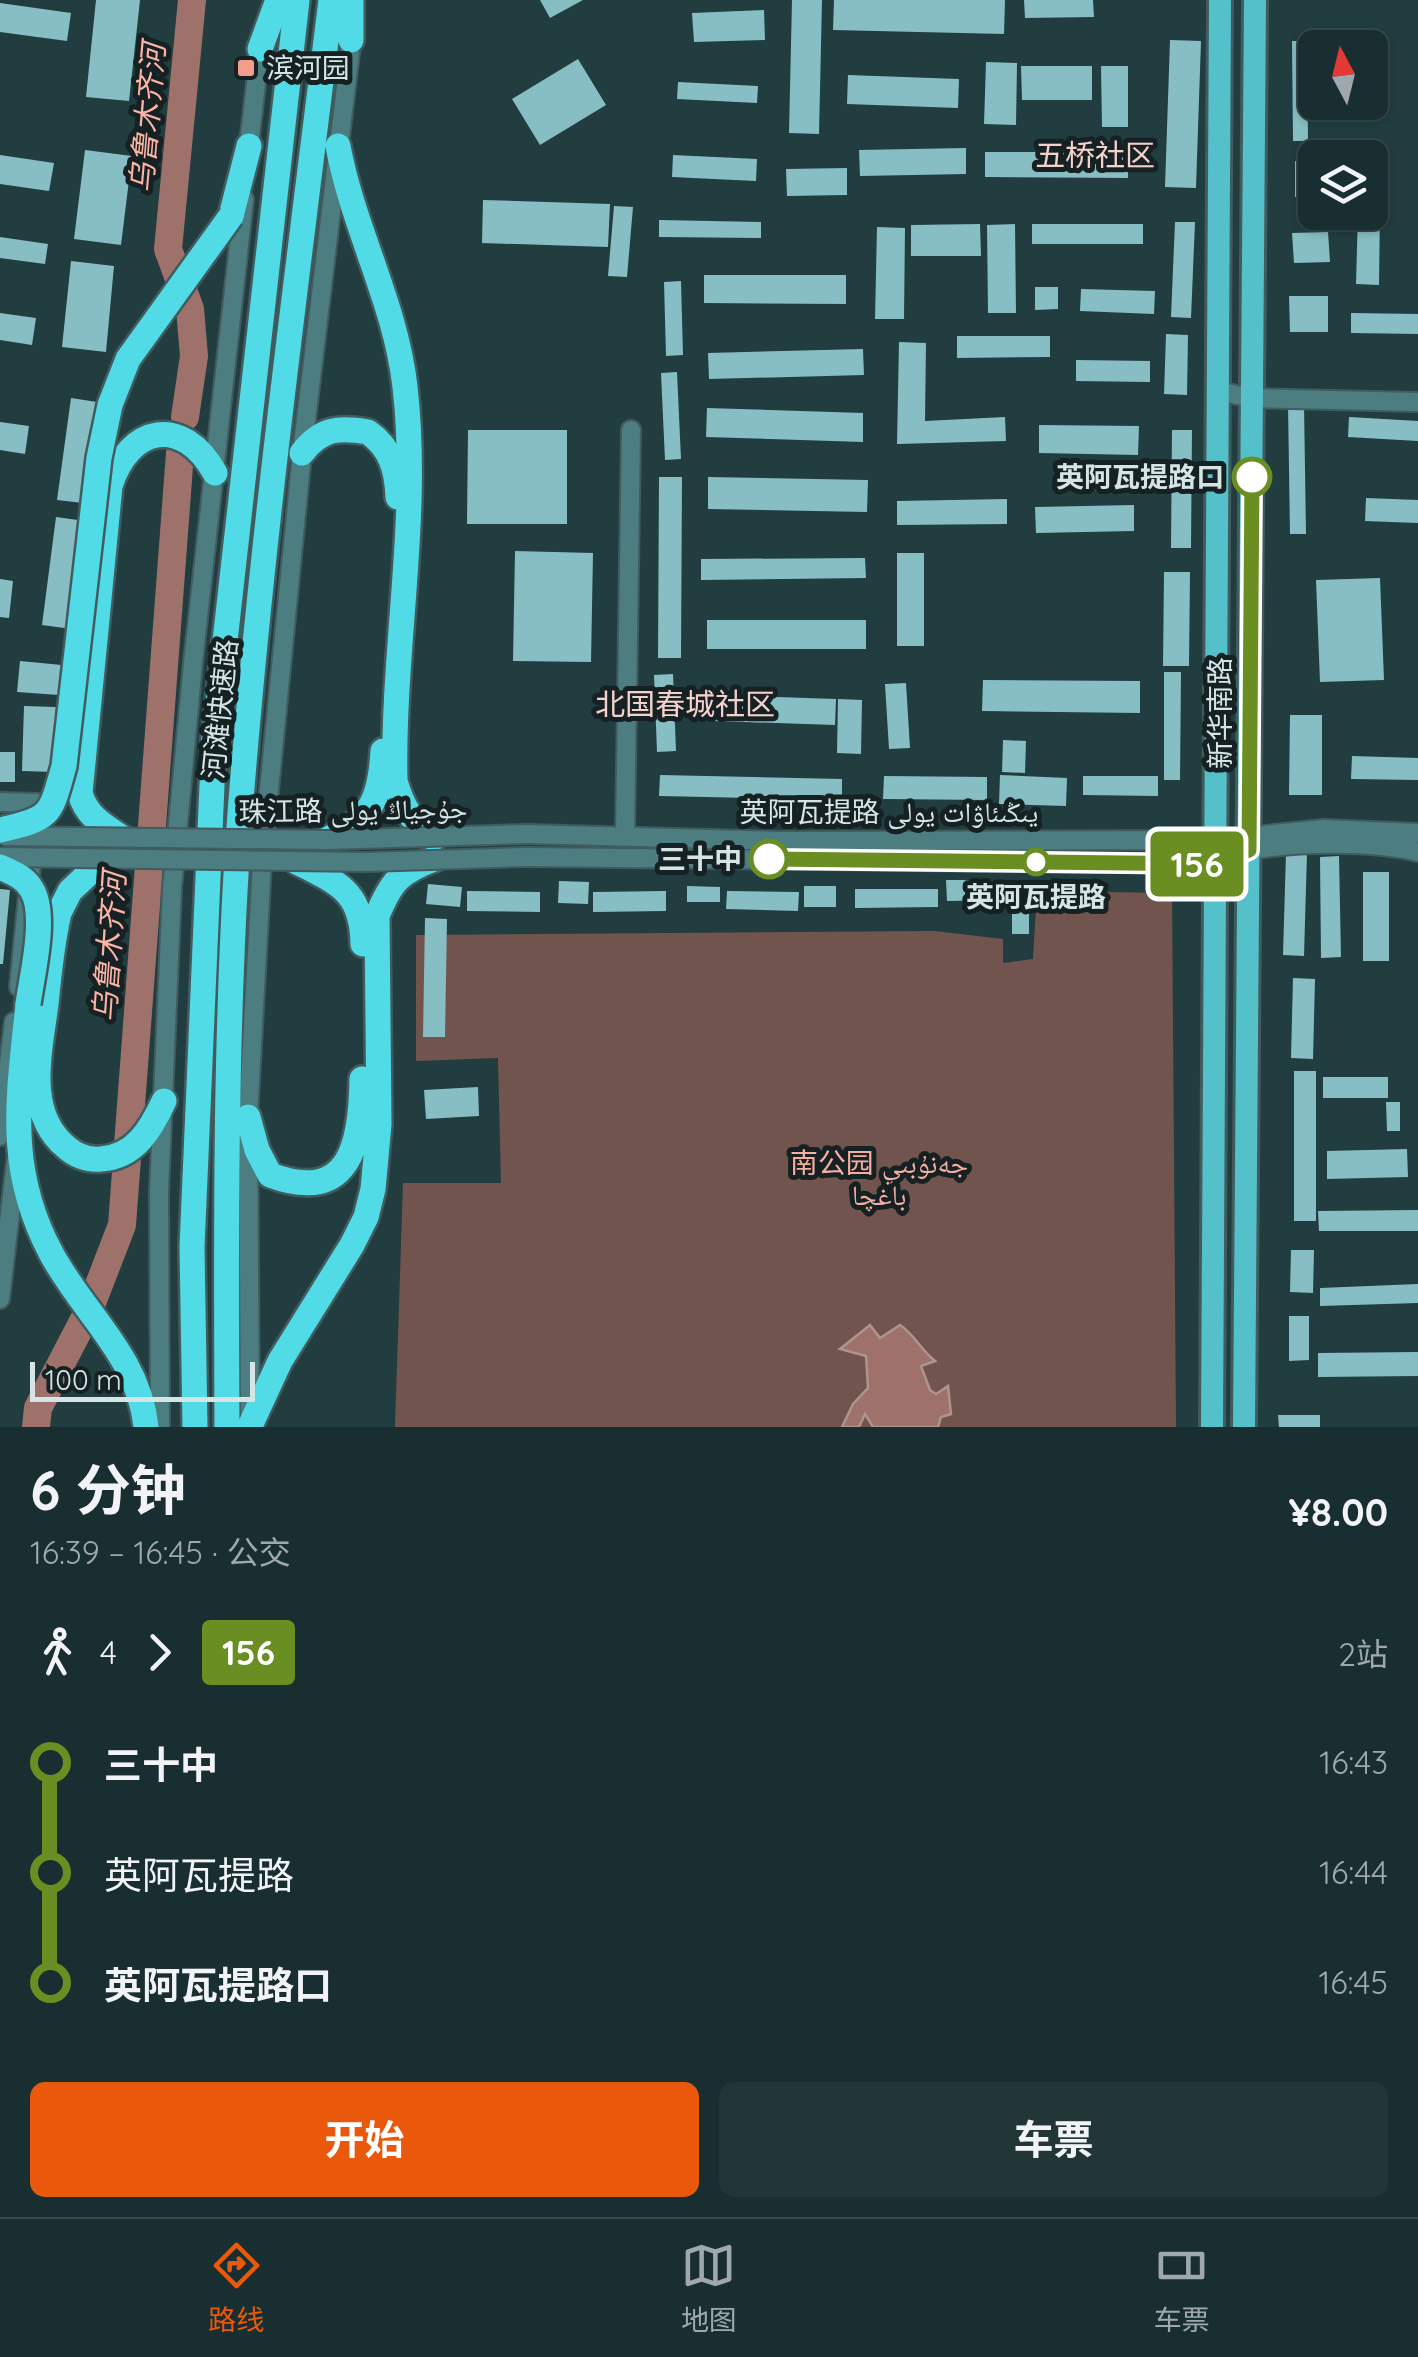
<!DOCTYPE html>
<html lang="zh">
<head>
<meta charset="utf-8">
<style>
  body { margin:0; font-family:Quicksand,"Noto Naskh Arabic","Noto Sans SC",sans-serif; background:#223638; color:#f1f3f6; height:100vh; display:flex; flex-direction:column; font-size:38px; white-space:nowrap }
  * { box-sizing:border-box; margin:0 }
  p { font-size:32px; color:#9fa8ab }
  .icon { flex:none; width:55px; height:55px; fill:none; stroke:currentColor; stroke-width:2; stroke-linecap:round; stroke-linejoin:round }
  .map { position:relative; height:1427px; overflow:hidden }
  .side { display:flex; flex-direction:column; background:#192e30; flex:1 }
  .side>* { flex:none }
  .badge { padding:0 20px; border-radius:8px; font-size:35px; line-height:65px }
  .needle { width:65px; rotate:353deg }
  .controls { position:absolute; left:1298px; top:30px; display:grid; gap:20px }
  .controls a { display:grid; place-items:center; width:90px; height:90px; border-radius:15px; background:#192e30; box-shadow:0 2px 8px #0004,0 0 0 2px #374a4c; font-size:50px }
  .scale { position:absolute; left:30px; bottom:25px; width:225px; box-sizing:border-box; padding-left:10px; border:5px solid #d5e5e6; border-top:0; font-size:28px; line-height:35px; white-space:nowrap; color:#d5e5e6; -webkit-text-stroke:8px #152123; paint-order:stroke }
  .map>.badge { position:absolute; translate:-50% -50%; box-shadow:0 0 0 5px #fff }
  .legs { display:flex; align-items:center; gap:15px; height:110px; padding:0 30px; font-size:32px }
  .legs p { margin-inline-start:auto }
  .summary { display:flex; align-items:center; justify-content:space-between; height:170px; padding:0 30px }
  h1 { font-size:55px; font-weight:700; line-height:75px }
  .cta { display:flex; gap:20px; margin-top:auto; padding:20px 30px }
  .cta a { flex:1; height:115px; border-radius:15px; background:#ea580c; color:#fff; font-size:40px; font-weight:700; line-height:115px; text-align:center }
  .cta a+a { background:#223638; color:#f1f3f6 }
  ul { padding:0 30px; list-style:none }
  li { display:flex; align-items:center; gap:35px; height:110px; font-size:38px }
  li i { display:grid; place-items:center; width:15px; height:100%; margin:0 12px; background:currentColor }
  li i::after { content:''; width:25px; height:25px; margin:-12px; border:8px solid; border-radius:50%; background:#192e30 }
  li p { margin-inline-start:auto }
  li:first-child i { background:linear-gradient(#0000 50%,currentColor 0) }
  li:last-child i { background:linear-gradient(currentColor 50%,#0000 0) }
  .menu { display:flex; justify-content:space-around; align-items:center; height:140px; border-top:2px solid #374a4c; background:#192e30; font-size:28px; color:#9fa8ab }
  .menu a { display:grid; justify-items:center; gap:5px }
  .menu .current { color:#ea580c }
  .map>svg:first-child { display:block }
  .green { fill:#72544e }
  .water { fill:#9e726a; stroke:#ae948f; stroke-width:2.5 }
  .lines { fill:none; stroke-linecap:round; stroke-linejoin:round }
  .river { stroke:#9e726a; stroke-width:28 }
  .building { fill:#87bec3 }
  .minor-casing { stroke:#415b5e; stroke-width:22 }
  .major-casing { stroke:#415b5e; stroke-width:28 }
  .highway-casing { stroke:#415b5e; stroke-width:30 }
  .minor { stroke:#4c7d81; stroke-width:18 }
  .major { stroke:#53c0ca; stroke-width:22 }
  .highway { stroke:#51dbe7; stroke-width:25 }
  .minor-bridge-casing { stroke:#415b5e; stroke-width:22; stroke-linecap:butt }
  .highway-bridge-casing { stroke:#415b5e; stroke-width:30; stroke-linecap:butt }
  .minor-bridge { stroke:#4c7d81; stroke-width:18 }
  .highway-bridge { stroke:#51dbe7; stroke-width:25 }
  .line-1-casing { stroke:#fff; stroke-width:22 }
  .line-1 { stroke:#6b8e23; stroke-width:15 }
  .poi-dot { fill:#f49d8d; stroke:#152123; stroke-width:4 }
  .stop-1-dot { fill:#fff; stroke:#6b8e23; stroke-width:5 }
  .labels { text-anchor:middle; stroke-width:10; stroke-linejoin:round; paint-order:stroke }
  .poi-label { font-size:28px; fill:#d5e5e6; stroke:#152123; text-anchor:start }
  .stop-label { font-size:28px; font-weight:bold; fill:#d5e5e6; stroke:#152123; text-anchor:end }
  .street-label { font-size:28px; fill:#d5e5e6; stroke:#152123 }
  .park-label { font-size:28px; fill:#f6aea0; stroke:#152123 }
  .water-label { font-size:30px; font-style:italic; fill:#fdb4a6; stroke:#152123 }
  .neighbourhood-label { font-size:30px; fill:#f4d1ca; stroke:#152123 }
</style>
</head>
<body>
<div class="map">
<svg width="1418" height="1427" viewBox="0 0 1418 1427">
  <rect width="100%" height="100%" fill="#213d40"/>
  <path class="green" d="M 1037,891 L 1172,893 L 1176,1427 L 395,1427 L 403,1183 L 501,1183 L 498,1058 L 416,1061 L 416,935 L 934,931 L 1003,939 L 1003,963 L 1033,959 Z"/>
  <path class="water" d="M 870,1325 L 880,1338 L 900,1325 C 915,1335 920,1349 935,1361 L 921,1366 L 930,1390 L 936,1394 L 948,1386 L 951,1414 L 941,1417 L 938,1427 L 873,1427 L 865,1414 L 859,1427 L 842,1427 L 853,1404 L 868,1388 L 866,1356 L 840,1349 Z"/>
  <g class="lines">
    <path class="river" d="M 185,417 L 194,356 L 190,309 L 168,249 L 192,0
      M 36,1427 L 38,1408 L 90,1308 L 122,1225 L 180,453"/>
  </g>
  <path class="building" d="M 96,0 L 140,0 L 129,101 L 86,97 Z
    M 540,0 L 583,0 L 550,18 Z
    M 792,0 L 822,0 L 819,134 L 789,133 Z
    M 834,0 L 1005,0 L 1004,34 L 833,30 Z
    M 1024,0 L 1093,0 L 1094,17 L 1025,18 Z
    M 0,3 L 71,13 L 67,41 L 0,32 Z
    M 764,10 L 765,40 L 694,42 L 692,13 Z
    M 1170,40 L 1201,41 L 1196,188 L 1165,187 Z
    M 1292,41 L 1307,41 L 1308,141 L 1293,141 Z
    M 578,59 L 606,105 L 540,145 L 512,99 Z
    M 986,62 L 1017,63 L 1016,125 L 984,124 Z
    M 1021,66 L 1092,66 L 1092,100 L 1022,100 Z
    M 1101,66 L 1128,66 L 1128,127 L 1102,127 Z
    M 848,75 L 959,79 L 958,108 L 847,104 Z
    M 678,82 L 758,86 L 757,103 L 677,99 Z
    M 966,148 L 966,174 L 860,176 L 859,150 Z
    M 85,150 L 132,156 L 121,245 L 74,239 Z
    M 985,152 L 1128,152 L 1128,178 L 985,177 Z
    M 0,155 L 54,163 L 49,191 L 0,184 Z
    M 673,155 L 757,159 L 756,181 L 672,177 Z
    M 1295,161 L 1315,161 L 1315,197 L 1295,197 Z
    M 847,168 L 847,195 L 787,196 L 786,169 Z
    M 483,200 L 610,204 L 608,247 L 482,243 Z
    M 614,206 L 633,207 L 627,277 L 608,276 Z
    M 1370,206 L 1380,206 L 1379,285 L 1356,284 L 1358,212 L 1370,212 Z
    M 659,220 L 761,222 L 761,238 L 659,237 Z
    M 1175,222 L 1195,222 L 1191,318 L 1171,317 Z
    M 980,224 L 981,256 L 911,256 L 911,225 Z
    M 1015,224 L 1016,313 L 988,313 L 987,225 Z
    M 1032,224 L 1143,224 L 1143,244 L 1032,244 Z
    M 877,227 L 905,228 L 904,319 L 875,319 Z
    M 1328,232 L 1330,262 L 1294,263 L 1292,233 Z
    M 0,237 L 48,244 L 45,264 L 0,258 Z
    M 71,261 L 114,266 L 106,352 L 62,347 Z
    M 704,275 L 846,275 L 846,304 L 704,303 Z
    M 681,281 L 683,355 L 666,356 L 664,282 Z
    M 1035,287 L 1058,287 L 1058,309 L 1035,310 Z
    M 1081,289 L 1155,291 L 1154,314 L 1080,311 Z
    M 1289,296 L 1328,296 L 1328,332 L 1290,332 Z
    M 0,313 L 36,318 L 32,345 L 0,340 Z
    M 1351,313 L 1418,314 L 1418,334 L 1351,333 Z
    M 1166,334 L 1188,335 L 1187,395 L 1164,394 Z
    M 957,336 L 1050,336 L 1050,357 L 957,358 Z
    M 899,342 L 926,343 L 925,421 L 1005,417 L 1006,441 L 897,444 Z
    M 863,349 L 864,375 L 709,379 L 708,353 Z
    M 1076,360 L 1150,361 L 1150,382 L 1076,381 Z
    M 677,372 L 681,459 L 665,460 L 661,373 Z
    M 71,398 L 97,402 L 83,503 L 57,500 Z
    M 1288,404 L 1304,404 L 1306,534 L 1290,534 Z
    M 707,408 L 863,413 L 863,442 L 706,437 Z
    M 1349,417 L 1418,421 L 1418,441 L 1348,437 Z
    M 0,422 L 29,426 L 25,454 L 0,450 Z
    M 1039,425 L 1139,426 L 1138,455 L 1039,453 Z
    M 468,430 L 567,430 L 567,524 L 467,524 Z
    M 1172,430 L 1192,430 L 1191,548 L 1171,548 Z
    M 659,477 L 682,477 L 681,658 L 658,658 Z
    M 708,477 L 868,480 L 867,512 L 708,509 Z
    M 1366,498 L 1418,500 L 1418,523 L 1365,521 Z
    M 1007,499 L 1007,524 L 897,525 L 897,501 Z
    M 1134,505 L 1134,531 L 1036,533 L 1035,507 Z
    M 56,517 L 85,521 L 72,629 L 42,625 Z
    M 515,551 L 593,553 L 591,662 L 513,661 Z
    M 897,553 L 924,553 L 924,646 L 897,646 Z
    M 865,558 L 866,578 L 701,580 L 701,559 Z
    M 1164,572 L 1190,572 L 1189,666 L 1163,666 Z
    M 1380,578 L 1384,680 L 1320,682 L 1316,580 Z
    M 0,579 L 13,581 L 9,618 L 0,617 Z
    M 707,620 L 866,620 L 866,649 L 707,649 Z
    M 20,661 L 62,665 L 59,695 L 17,692 Z
    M 1164,672 L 1181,672 L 1180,780 L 1164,780 Z
    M 673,674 L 676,751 L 657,752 L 654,675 Z
    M 983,680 L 1140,681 L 1140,713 L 982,711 Z
    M 906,683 L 910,748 L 889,749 L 885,684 Z
    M 716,695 L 836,699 L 835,725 L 715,721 Z
    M 838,699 L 862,700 L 861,754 L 837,753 Z
    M 24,706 L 56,707 L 54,772 L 22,771 Z
    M 1290,715 L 1322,715 L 1322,795 L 1289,795 Z
    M 1003,740 L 1026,741 L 1025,773 L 1002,772 Z
    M 0,752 L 15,752 L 15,782 L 0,782 Z
    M 1352,756 L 1418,758 L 1418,780 L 1351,779 Z
    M 660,775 L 842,779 L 842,800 L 659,796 Z
    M 1000,775 L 1067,778 L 1066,806 L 999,804 Z
    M 884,776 L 987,777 L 987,800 L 883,799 Z
    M 1083,776 L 1158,776 L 1158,796 L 1083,795 Z
    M 1286,853 L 1307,853 L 1304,956 L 1283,955 Z
    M 1339,856 L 1341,957 L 1321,958 L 1320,857 Z
    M 1363,872 L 1389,872 L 1389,961 L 1363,961 Z
    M 946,880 L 1005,880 L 1005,900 L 947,901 Z
    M 559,881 L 589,882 L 588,904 L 558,903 Z
    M 428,884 L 462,887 L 460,907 L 426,904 Z
    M 687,886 L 720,887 L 720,902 L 687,902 Z
    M 804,886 L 836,886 L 836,907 L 804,907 Z
    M 0,889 L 10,890 L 3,964 L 0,964 Z
    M 855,889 L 938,889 L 938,907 L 855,908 Z
    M 467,891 L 540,892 L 540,912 L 467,911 Z
    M 666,891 L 666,911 L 593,912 L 593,892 Z
    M 727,891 L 799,892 L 798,911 L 726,909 Z
    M 1012,902 L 1029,902 L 1029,934 L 1012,934 Z
    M 425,918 L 447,919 L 445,1037 L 423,1037 Z
    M 1293,978 L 1315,979 L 1313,1059 L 1291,1058 Z
    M 1294,1071 L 1316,1071 L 1316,1221 L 1294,1221 Z
    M 1323,1077 L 1388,1077 L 1388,1098 L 1323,1098 Z
    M 478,1087 L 479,1116 L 426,1119 L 424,1090 Z
    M 1386,1102 L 1400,1102 L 1400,1131 L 1387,1131 Z
    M 1407,1149 L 1408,1177 L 1327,1179 L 1327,1151 Z
    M 1418,1210 L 1418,1231 L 1319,1231 L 1318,1211 Z
    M 1291,1250 L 1314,1250 L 1313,1293 L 1290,1292 Z
    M 1418,1284 L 1418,1303 L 1320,1306 L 1320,1288 Z
    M 1289,1316 L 1309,1316 L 1309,1360 L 1289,1361 Z
    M 1418,1352 L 1418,1376 L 1318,1377 L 1318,1353 Z
    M 1278,1415 L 1320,1415 L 1320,1427 L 1279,1427 Z"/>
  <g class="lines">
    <defs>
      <path id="minor" d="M 248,153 L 261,40
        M 1217,391 L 1252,398 L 1418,402
        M 0,802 L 37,803 L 19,987
        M 528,834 L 780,841 L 1214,840 L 1324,829 L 1418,833
        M 625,835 L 631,430
        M 526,857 L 1214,864 C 1226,860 1239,853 1251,850 C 1298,842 1372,841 1418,852
        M 0,1136 L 14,1022
        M 0,1299 L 16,1162
        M 250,1422 L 248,1117 L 262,862 L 302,453 L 353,28
        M 160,1427 L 159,1191 L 172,888 L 193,663 L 244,199"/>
      <path id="major" d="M 1212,1427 L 1220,0
        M 1244,1427 L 1255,0"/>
      <path id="highway" d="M 351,0 L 351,40
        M 260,49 L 278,0
        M 338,146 C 353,228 396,304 405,387 C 420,518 392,649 395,781 C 403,808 411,822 435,837
        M 231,216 L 249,146
        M 302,453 C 321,428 339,427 368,432 C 391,448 397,470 398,497
        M 124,839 C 104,826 86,816 80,793 L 110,486 C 129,425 183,415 215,473
        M 326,840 C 371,819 380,801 383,751
        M 104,859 L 70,891 L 59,913 C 52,943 49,973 46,1004 C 40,1052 24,1112 66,1147 C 76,1156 88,1160 101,1159 C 135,1157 151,1129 164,1101
        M 297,862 C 340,884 362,892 363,944
        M 28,1004 C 19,1095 5,1167 51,1253 C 82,1312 139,1356 146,1427
        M 248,1117 L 257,1150 L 270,1175 C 351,1205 361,1143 362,1079
        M 250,1426 L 280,1361 L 352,1245 L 366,1217 L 373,1189 L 379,1124 L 377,916 C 391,882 399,872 434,859
        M 195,1427 L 192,1247 L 214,739 L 297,0
        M 227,1427 C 226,1223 225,1017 240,813 C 261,542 298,271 331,0"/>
    </defs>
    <use href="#minor" class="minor-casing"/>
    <use href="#major" class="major-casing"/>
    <use href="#highway" class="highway-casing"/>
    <use href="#minor" class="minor"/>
    <use href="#major" class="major"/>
    <use href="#highway" class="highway"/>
    <defs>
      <path id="minor-bridge" d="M 3,836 L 326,840 L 528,834
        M 0,857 L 367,862 L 526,857"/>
      <path id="highway-bridge" d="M 0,830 C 52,818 50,816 64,766 L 99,458 L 110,405 L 128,359 L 231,216
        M 0,867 C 13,873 25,877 32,890 C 47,915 32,975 28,1004"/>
    </defs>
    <use href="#minor-bridge" class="minor-bridge-casing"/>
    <use href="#highway-bridge" class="highway-bridge-casing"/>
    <use href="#minor-bridge" class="minor-bridge"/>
    <use href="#highway-bridge" class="highway-bridge"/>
  </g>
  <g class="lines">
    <defs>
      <path id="line-1" d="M 769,859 L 1214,864 L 1249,850 L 1252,477"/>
    </defs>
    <use href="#line-1" class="line-1-casing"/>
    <use href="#line-1" class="line-1"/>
  </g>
  <rect class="poi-dot" x="236" y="58" width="20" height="20" rx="5"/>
  <g class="stop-1-dot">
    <circle cx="1252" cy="477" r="18"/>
    <circle cx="769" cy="859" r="18"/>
    <circle cx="1036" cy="862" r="12"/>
  </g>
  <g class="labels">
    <g class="poi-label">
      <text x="266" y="78">滨河园</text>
    </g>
    <g class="stop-label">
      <text x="1224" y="487">英阿瓦提路口</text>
      <text x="742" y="869">三十中</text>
      <text x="1036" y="907" text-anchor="middle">英阿瓦提路</text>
    </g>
    <g class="street-label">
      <text transform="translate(220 709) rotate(-84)" y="10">河滩快速路</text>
      <text transform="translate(1220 713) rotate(-90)" y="10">新华南路</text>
      <text transform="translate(353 810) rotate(-1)" y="10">珠江路 جۇجياڭ يولى</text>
      <text x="889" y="822">英阿瓦提路 يىڭىئاۋات يولى</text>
    </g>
    <g class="park-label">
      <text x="879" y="1173">南公园 جەنۇبىي<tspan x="879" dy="32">باغچا</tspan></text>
    </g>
    <g class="water-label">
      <text transform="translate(148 118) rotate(-85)" y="10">乌鲁木齐河</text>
      <text transform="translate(110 947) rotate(-86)" y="10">乌鲁木齐河</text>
    </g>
    <g class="neighbourhood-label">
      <text x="1095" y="166">五桥社区</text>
      <text x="685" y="715">北国春城社区</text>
    </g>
  </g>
</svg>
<div class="controls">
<a><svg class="needle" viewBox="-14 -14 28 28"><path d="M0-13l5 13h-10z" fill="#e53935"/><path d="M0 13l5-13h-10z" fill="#9fa8ab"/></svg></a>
<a><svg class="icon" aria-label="layers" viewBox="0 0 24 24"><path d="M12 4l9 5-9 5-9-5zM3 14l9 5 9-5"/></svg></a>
</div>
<div class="scale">100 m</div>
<b class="badge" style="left:1197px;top:864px;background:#6b8e23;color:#fff">156</b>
</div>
<section class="side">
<div class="summary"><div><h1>6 分钟</h1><p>16:39 – 16:45 · 公交</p></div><b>¥8.00</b></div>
<div class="legs"><svg class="icon" aria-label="walk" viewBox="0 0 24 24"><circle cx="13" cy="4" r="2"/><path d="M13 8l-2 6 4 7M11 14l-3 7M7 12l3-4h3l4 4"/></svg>4<svg class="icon" aria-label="forward" viewBox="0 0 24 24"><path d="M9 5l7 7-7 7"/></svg><b class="badge" style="background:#6b8e23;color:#fff">156</b><p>2站</p></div>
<ul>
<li><i style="color:#6b8e23"></i><b>三十中</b><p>16:43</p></li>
<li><i style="color:#6b8e23"></i><span>英阿瓦提路</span><p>16:44</p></li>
<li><i style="color:#6b8e23"></i><b>英阿瓦提路口</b><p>16:45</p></li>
</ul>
<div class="cta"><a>开始</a><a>车票</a></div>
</section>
<nav class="menu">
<a class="current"><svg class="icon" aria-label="directions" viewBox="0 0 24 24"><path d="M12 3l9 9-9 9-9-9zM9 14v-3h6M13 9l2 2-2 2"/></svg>路线</a>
<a><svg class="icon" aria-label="map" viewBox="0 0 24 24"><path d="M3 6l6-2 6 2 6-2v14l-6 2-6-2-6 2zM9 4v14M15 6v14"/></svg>地图</a>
<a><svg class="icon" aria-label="tickets" viewBox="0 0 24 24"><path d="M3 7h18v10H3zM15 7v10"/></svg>车票</a>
</nav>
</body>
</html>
